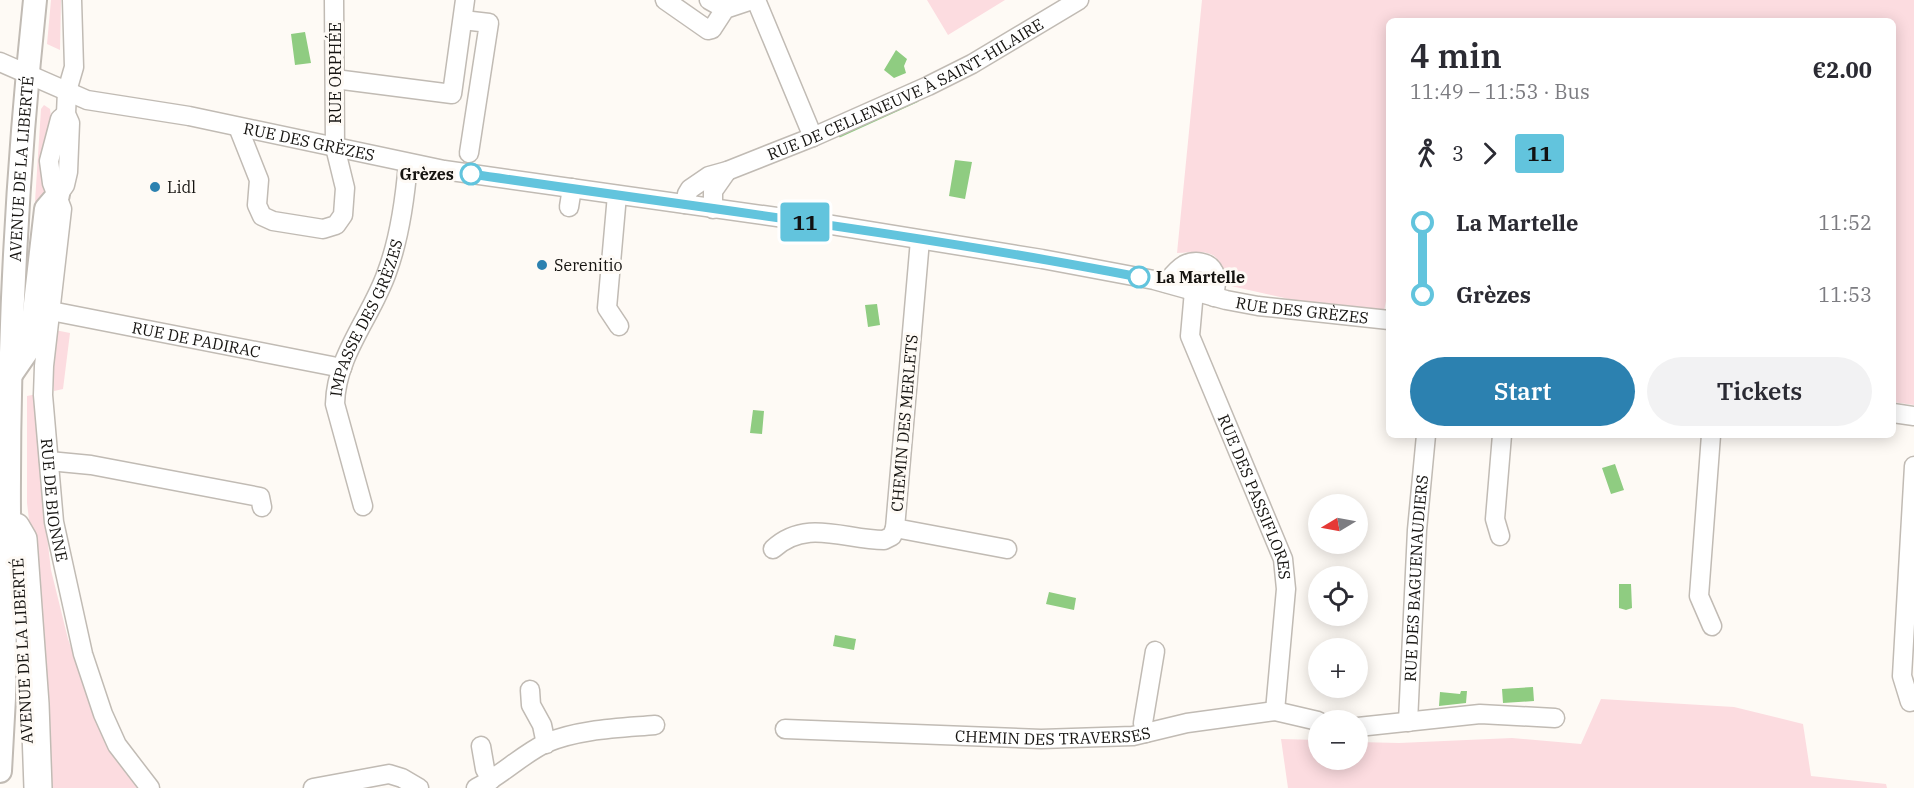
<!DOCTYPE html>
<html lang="en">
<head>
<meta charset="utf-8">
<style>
  body { margin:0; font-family:"IBM Plex Serif",serif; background:#f2f2f3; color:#2b2b33; height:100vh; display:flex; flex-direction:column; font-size:22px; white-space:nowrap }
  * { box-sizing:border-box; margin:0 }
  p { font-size:20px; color:#7c7c81 }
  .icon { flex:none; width:33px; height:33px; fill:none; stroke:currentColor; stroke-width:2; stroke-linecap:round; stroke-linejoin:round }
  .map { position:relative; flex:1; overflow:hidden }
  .sheet { position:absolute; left:1386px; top:18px; width:510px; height:420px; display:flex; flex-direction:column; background:#fff; border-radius:9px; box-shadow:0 3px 15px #0003 }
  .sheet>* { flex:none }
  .badge { padding:0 12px; border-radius:4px; font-size:21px; line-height:39px }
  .needle { width:39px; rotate:260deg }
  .fabs { position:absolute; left:1308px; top:494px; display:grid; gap:12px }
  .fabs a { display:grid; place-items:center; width:60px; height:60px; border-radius:50%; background:#fff; box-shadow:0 3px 15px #0003; font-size:30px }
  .map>.badge { position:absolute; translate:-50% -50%; box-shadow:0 0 0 3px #fff }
  .legs { display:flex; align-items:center; gap:9px; height:66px; padding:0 24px; font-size:20px }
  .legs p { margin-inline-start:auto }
  .summary { display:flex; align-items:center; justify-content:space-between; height:102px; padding:0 24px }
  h1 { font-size:33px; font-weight:600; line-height:45px }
  .primary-button { display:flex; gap:12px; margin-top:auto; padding:12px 24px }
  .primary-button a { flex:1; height:69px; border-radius:36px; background:#2c81b0; color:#fff; font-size:24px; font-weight:600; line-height:69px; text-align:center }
  .primary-button a+a { background:#f2f2f3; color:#2b2b33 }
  ul { padding:0 24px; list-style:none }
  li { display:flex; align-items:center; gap:21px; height:72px; font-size:22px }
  li i { display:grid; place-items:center; width:9px; height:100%; margin:0 8px; background:currentColor }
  li i::after { content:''; width:15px; height:15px; margin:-8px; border:4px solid; border-radius:50%; background:#fff }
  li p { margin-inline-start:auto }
  li:first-child i { background:linear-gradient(#0000 50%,currentColor 0) }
  li:last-child i { background:linear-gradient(currentColor 50%,#0000 0) }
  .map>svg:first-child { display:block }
  .green { fill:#fcdce0 }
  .water { fill:#8fcc81 }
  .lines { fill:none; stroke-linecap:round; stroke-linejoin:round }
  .stream { stroke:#8fcc81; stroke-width:4.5 }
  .minor-casing { stroke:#c1bbb4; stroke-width:21 }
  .major-casing { stroke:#c1bbb4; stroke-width:26 }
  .highway-casing { stroke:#c1bbb4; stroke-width:30 }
  .minor { stroke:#fff; stroke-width:18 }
  .major { stroke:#fff; stroke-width:22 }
  .highway { stroke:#fff; stroke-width:27 }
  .line-1-casing { stroke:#fff; stroke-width:14 }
  .line-1 { stroke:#62c4dd; stroke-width:9 }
  .stop-1-dot { fill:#fff; stroke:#62c4dd; stroke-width:3 }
  .poi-dot { fill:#2c81b0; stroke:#fefaf5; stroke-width:2 }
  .labels { text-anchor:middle; stroke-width:6; stroke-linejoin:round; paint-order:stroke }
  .street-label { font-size:16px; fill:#151310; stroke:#fefaf5 }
  .stop-label { font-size:16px; font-weight:bold; fill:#151310; stroke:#fefaf5; text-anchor:end }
  .poi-label { font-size:16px; fill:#151310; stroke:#fefaf5; text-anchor:start }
</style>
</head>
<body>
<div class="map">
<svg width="1914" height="788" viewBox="0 0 1914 788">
  <rect width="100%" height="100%" fill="#fefaf5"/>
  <path class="green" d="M 51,0 L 61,0 L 60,50 L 47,44 Z
    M 927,0 L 1005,0 L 948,35 Z
    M 1202,0 L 1914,0 L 1914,405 L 1893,402 L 1893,21 L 1389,21 L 1389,286 L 1384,311 L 1311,304 L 1231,286 C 1216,251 1216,250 1177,253 Z
    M 44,105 L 50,109 C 59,165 41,224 30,279 L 41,109 Z
    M 55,330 L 70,333 L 63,389 L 54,391 L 52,374 Z
    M 37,394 L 43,502 L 51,570 L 68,639 L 107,748 L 137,788 L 50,788 L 38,595 L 27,503 L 27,396 Z
    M 1601,699 L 1734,707 L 1803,724 L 1811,776 L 1886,784 L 1887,788 L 1288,788 L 1281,739 L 1318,740 L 1318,759 L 1358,759 L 1358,742 L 1399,743 L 1512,738 L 1581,744 Z"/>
  <path class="water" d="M 305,32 L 311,63 L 295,65 L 291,34 Z
    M 896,50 L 907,59 L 904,66 L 906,73 L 894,78 L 884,70 Z
    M 955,160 L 972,162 L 965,199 L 949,196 Z
    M 877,304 L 880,325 L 868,327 L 865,305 Z
    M 753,410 L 764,411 L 762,434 L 750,433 Z
    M 1615,464 L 1624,490 L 1611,494 L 1602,468 Z
    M 1619,584 L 1631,584 L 1632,608 L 1626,610 L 1619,608 Z
    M 1049,592 L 1076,598 L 1074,610 L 1046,604 Z
    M 835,635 L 856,639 L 854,650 L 833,646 Z
    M 1533,687 L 1534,701 L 1503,703 L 1502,689 Z
    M 1461,691 L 1467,691 L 1466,703 L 1439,706 L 1440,692 L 1460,694 Z"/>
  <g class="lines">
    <path class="stream" d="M 840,135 L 917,100"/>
    <defs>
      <g id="minor">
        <path d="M 665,0 L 708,30 L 712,29 L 725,9 L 752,0"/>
        <path d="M 709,0 L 725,9"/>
        <path d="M 756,0 L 813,137"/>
        <path d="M 463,20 L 489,23 L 469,153"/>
        <path id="s1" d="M 0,62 L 87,100 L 189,116 L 444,170 L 826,224 L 1042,259 L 1154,280 L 1226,300 L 1258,306 L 1389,320"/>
        <path d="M 335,79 L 452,94 L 465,0"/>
        <path id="s2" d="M 66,114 L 60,119 L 49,161 L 52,183 L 62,209 L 44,366 L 43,395 L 54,522 L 83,654 L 103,714 L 117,745 L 150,788"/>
        <path d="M 238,127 L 259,180 L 257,205 L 262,216 L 273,221 L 323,229 L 336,225 L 343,215 L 345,188 L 335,147 L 334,0"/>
        <path d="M 58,195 L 65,185 L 68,172 L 70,123 L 66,114 L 67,91 L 74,67 L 72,0"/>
        <path d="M 617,195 L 607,308 L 619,326"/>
        <path id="s3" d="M 685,204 L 687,194 L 690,189 L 709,176 L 727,171 L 813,137 L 928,86 L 972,64 L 1079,0"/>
        <path d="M 569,207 L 572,188"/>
        <path d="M 713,209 L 713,191 L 727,171"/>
        <path d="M 920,240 L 895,528 L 1007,549"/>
        <path d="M 1166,283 C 1171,277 1177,269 1184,265 C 1194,260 1209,261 1214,272 C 1218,279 1215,289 1214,297"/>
        <path id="s4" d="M 1194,291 L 1190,336 L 1283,559 L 1286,589 L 1275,711"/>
        <path id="s5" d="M 51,311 L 342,368"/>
        <path d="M 1893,413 L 1914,416"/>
        <path d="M 1711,435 L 1699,596 L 1712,626"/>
        <path d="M 49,461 L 91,465 L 260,497 L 262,507"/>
        <path id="s6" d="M 363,506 L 335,404 C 336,355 372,316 387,272 C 400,237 405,199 408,163"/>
        <path d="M 1500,536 L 1495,519 L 1502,435"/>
        <path d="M 773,549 C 806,518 845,540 884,540 L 892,536 L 895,528"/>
        <path d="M 530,690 L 531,705 L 542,725 L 546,744"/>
        <path d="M 1910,702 L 1902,676 L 1914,466"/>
        <path id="s7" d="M 1408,722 L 1417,530 L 1426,435"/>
        <path d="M 1358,727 L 1480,714 L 1555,718"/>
        <path id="s8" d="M 785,729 L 1041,739 L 1133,736 L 1187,723 L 1275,711 L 1318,721"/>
        <path d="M 1146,733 L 1143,723 L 1155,651"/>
        <path d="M 481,746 L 485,769 L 491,780"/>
        <path d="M 313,788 L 389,774 L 402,778 L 419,788"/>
        <path d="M 476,788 C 501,776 521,755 546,743 C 579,729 620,728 655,725"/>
      </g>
      <g id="major">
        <path d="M 10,376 L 30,347 L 46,209 L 58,195"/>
        <path id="s9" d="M 0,771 L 4,698 L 5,605 L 3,529 L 9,516 C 8,344 17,171 35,0"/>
      </g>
      <path id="highway" d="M 16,527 L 23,539 L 35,704 L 38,788"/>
    </defs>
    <use href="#minor" class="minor-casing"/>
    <use href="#major" class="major-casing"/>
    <use href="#highway" class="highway-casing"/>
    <use href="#minor" class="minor"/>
    <use href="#major" class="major"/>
    <use href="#highway" class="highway"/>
  </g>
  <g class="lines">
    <defs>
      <path id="line-1" d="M 471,174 C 694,207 918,234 1139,277"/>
    </defs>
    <use href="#line-1" class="line-1-casing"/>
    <use href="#line-1" class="line-1"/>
  </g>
  <g class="stop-1-dot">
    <circle cx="471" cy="174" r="10"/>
    <circle cx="1139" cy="277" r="10"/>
  </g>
  <g class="poi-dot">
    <circle cx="155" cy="187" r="6"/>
    <circle cx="542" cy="265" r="6"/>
  </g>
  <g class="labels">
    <g class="street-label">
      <text transform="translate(335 73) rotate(-90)" y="6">RUE ORPHÉE</text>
      <text dy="6" stroke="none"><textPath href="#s3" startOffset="254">RUE DE CELLENEUVE À SAINT-HILAIRE</textPath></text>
      <text dy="6" stroke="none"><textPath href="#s1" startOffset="321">RUE DES GRÈZES</textPath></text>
      <text dy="6" stroke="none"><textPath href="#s9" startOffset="604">AVENUE DE LA LIBERTÉ</textPath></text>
      <text dy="6" stroke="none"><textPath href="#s1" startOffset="1329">RUE DES GRÈZES</textPath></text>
      <text dy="6" stroke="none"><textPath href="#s6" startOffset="198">IMPASSE DES GRÈZES</textPath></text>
      <text dy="6" stroke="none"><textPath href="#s5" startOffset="148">RUE DE PADIRAC</textPath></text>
      <text transform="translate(904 423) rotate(-85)" y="6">CHEMIN DES MERLETS</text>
      <text dy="6" stroke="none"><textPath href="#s4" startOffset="219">RUE DES PASSIFLORES</textPath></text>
      <text dy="6" stroke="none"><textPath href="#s2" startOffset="394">RUE DE BIONNE</textPath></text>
      <text dy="6" stroke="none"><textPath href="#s7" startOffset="144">RUE DES BAGUENAUDIERS</textPath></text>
      <text transform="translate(22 651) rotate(-93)" y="6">AVENUE DE LA LIBERTÉ</text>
      <text dy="6" stroke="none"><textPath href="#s8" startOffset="268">CHEMIN DES TRAVERSES</textPath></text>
    </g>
    <g class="stop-label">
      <text x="454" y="180">Grèzes</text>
      <text x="1156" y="283" text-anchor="start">La Martelle</text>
    </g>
    <g class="poi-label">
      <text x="167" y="193">Lidl</text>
      <text x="554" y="271">Serenitio</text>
    </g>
  </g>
</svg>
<div class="fabs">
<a><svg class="needle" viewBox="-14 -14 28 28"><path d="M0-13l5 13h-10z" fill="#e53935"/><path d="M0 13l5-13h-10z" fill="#7c7c81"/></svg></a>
<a><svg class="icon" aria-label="locate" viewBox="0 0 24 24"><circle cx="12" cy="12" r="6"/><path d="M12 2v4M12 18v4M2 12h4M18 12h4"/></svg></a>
<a>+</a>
<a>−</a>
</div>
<b class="badge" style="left:805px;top:222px;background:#62c4dd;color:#111">11</b>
<section class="sheet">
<div class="summary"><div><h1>4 min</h1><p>11:49 – 11:53 · Bus</p></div><b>€2.00</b></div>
<div class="legs"><svg class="icon" aria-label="walk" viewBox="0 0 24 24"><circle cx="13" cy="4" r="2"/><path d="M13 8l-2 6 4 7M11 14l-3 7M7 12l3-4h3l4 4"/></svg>3<svg class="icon" aria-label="forward" viewBox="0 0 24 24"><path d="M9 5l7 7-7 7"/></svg><b class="badge" style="background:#62c4dd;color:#111">11</b></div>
<ul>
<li><i style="color:#62c4dd"></i><b>La Martelle</b><p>11:52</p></li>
<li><i style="color:#62c4dd"></i><b>Grèzes</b><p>11:53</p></li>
</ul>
<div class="primary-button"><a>Start</a><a>Tickets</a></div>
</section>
</div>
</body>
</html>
